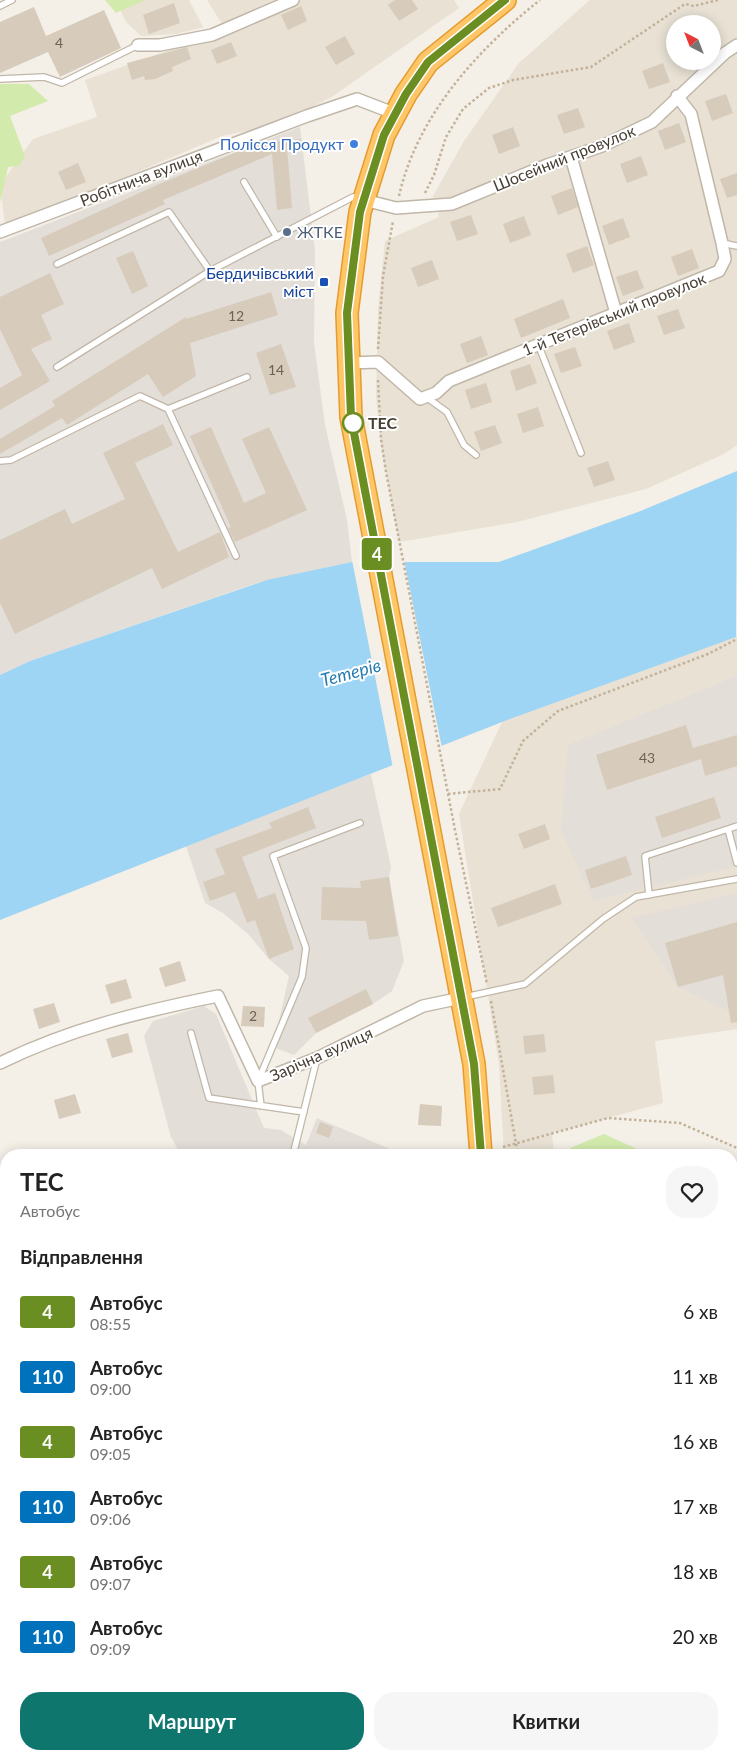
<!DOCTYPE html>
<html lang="uk">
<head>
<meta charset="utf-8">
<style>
  body { margin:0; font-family:Lato,sans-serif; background:#f6f6f6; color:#222; height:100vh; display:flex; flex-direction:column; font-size:19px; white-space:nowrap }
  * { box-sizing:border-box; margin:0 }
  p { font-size:16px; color:#767676 }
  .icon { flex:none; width:28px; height:28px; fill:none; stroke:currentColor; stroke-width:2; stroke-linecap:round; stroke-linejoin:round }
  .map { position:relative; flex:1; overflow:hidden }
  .panel { position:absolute; left:0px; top:1149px; width:738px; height:611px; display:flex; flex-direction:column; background:#fff; border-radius:20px 20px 0 0; box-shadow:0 2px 12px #0003 }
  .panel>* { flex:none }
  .badge { padding:0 10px; border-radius:4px; font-size:18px; line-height:32px }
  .needle { width:32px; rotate:318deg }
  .controls { position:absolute; left:666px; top:15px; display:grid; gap:10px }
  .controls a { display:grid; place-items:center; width:55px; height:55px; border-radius:50%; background:#fff; box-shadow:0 2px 12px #0003; font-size:25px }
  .map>.badge { position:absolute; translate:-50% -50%; box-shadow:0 0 0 2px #fff }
  h2 { padding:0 20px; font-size:19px; line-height:45px }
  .round { display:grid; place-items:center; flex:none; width:52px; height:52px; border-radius:20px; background:#f6f6f6 }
  .head { display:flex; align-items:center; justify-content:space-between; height:85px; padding:0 20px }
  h1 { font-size:24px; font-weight:700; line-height:38px }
  .cta { display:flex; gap:10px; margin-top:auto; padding:10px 20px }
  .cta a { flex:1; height:58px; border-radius:20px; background:#0f766e; color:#fff; font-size:20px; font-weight:700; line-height:58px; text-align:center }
  .cta a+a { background:#f6f6f6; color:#222 }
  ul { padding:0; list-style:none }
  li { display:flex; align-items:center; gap:15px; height:65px; padding:0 20px }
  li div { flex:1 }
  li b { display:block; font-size:19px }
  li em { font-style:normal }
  li .badge { min-width:55px; font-weight:700; text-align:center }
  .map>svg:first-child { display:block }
  .residential { fill:#e8e1d4; fill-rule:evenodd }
  .industrial { fill:#e3ded8 }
  .green { fill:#d2ebad }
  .water { fill:#9fd5f4 }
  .pier { fill:#f4efe7 }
  .building { fill:#d7cbbb }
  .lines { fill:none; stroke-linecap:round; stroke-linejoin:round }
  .lane-casing { stroke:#c0b7a8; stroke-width:8 }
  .street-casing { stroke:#c0b7a8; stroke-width:14 }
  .highway-casing { stroke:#e69b2e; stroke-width:24 }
  .path { stroke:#c3b299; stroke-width:2.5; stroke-dasharray:2.5 2.5; stroke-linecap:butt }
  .lane { stroke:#fff; stroke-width:5.5 }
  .street { stroke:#fff; stroke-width:11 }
  .highway { stroke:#ffc667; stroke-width:21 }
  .line-casing { stroke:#fff; stroke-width:11 }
  .line { stroke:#6b8e23; stroke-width:8 }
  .shop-dot { fill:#3f7fe0; stroke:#fff; stroke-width:2 }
  .service-dot { fill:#5c6f8a; stroke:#fff; stroke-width:2 }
  .transit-dot { fill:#1a4fb4; stroke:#fff; stroke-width:2 }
  .stop-dot { fill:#fff; stroke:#6b8e23; stroke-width:2.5 }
  .labels { text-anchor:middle; stroke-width:4; stroke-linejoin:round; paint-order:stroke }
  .number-label { font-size:14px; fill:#6c6356 }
  .shop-label { font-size:16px; fill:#366cbe; stroke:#fff; text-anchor:end }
  .street-label { font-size:16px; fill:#484035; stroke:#fff }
  .service-label { font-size:16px; fill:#4e5e75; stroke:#fff; text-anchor:start }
  .transit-label { font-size:16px; fill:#164399; stroke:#fff; text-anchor:end }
  .stop-label { font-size:16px; font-weight:bold; fill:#484035; stroke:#fff; text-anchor:start }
  .water-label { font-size:18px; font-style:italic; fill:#277cb2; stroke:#fff }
</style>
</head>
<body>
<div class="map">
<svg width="737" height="1759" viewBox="0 0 737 1759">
  <rect width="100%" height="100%" fill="#f4efe7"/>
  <path class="residential" d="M 116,0 L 189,0 L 203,27 L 176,34 L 141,36 L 126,22 Z
    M 207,0 L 275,0 L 222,24 Z
    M 296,0 L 454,0 L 459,8 L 333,96 L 310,108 L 251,130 L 222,136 L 36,215 L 5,225 L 0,185 L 33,139 L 97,117 L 85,80 L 232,28 Z
    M 590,0 L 737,0 L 737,445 L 724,454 L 646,489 L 517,522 L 399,542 L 381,446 L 376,397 L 378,310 L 385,241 L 439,217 L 433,196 L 464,141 L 519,63 ZM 675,24 L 712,24 L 712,61 L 675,61 Z
    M 737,636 L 737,1029 L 655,1041 L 663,1103 L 552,1133 L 554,1155 L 504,1155 L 499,1064 L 459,814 L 502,722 Z"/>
  <path class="industrial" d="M 300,127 L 315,250 L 314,343 L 325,425 L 347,520 L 352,562 L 257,583 L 30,661 L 0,675 L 0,242 Z
    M 737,676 L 737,866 L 593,901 L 561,830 L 568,745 Z
    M 371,774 L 391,867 L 389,877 L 404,961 L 392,991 L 373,1004 L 316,1033 L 294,1055 L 273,1047 L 289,976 L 269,959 L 248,934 L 223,913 L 205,903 L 185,843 Z
    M 737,893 L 737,1009 L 729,1011 L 678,987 L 632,918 Z
    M 204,1006 L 216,1014 L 264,1128 L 281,1130 L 306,1145 L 317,1118 L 404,1155 L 181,1155 L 171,1137 L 144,1036 L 153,1021 Z"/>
  <path class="green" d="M 105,0 L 145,0 L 116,13 Z
    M 0,84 L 29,84 L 48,101 L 10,116 L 25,156 L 19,166 L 8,167 L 0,203 Z
    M 604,1134 L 650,1155 L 576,1155 L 570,1148 Z
    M 731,1206 L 737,1210 L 737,1481 L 731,1478 Z
    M 731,1511 L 737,1513 L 737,1683 L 731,1681 Z
    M 731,1714 L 737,1715 L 737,1759 L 467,1759 L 466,1754 L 731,1754 Z"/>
  <path class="water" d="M 737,471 L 736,637 L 502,722 L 0,920 L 0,675 L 30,661 L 267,580 L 352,562 L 499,562 L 638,512 Z"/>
  <path class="pier" d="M 352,560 L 404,560 L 442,748 L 393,768 Z"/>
  <path class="building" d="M 395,0 L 412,0 L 418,9 L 399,21 L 388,5 Z
    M 174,3 L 180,23 L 149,34 L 143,15 Z
    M 301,6 L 307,21 L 288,30 L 281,15 Z
    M 34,7 L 46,36 L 104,10 L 121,48 L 60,77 L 48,52 L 0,73 L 0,22 Z
    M 345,36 L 355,54 L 336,65 L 325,47 Z
    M 231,42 L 237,56 L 217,64 L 211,50 Z
    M 187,47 L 191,59 L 172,67 L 173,71 L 155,79 L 145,80 L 144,76 L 132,80 L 127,63 Z
    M 663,63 L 670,82 L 649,89 L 642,71 Z
    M 726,94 L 733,113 L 712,121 L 705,101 Z
    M 578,108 L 585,127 L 564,134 L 557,115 Z
    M 679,123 L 686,142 L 665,150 L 658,131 Z
    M 513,127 L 520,146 L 499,154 L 492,135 Z
    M 301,139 L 302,142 L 287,148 L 292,208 L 277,210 L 272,154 L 163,200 L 165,204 L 49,256 L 41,238 L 157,185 L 259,143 Z
    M 641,156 L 648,175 L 627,183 L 620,164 Z
    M 78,163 L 86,182 L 66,190 L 58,172 Z
    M 737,173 L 737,195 L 727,198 L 720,179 Z
    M 572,188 L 578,207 L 558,215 L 551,196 Z
    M 471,215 L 478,234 L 457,241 L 450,222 Z
    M 524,216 L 531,235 L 510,243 L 503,224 Z
    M 623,218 L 630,237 L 609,245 L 602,226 Z
    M 587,246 L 594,265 L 573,273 L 566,254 Z
    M 692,249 L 699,268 L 678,276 L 671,257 Z
    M 133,251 L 148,286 L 132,294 L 116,258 Z
    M 432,260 L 439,279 L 418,287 L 411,268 Z
    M 637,270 L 644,288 L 623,296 L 616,277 Z
    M 50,273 L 64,304 L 41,315 L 52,339 L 31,349 L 50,381 L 0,410 L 0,388 L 22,375 L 0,329 L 0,297 Z
    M 271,292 L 278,315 L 190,343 L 196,376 L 163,397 L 148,374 L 67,425 L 62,418 L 0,454 L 0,439 L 55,406 L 52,401 L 186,317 L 186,319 Z
    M 563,299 L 570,318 L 521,338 L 514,319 Z
    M 678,309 L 685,328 L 664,335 L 657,316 Z
    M 629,323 L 635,342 L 614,350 L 607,331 Z
    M 481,336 L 488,355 L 467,363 L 460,344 Z
    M 281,344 L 296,387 L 270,395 L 256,353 Z
    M 575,347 L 582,366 L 561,373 L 554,354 Z
    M 530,364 L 537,383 L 516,391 L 510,371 Z
    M 486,383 L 492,402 L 471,409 L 465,390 Z
    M 538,407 L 544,426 L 523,433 L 517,414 Z
    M 163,424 L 173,445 L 135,463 L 178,552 L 220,532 L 229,557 L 162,589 L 152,568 L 15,634 L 0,603 L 0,540 L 65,509 L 72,524 L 125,499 L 103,453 Z
    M 495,425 L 502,443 L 481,451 L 474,432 Z
    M 211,427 L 244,503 L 266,493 L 242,439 L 269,427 L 307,510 L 235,542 L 228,528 L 231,527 L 190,436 Z
    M 608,461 L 615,480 L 594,487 L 587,468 Z
    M 686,725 L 693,748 L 737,735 L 737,766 L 705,776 L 701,759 L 607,790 L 596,755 Z
    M 714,797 L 721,818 L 662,838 L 655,817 Z
    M 308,807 L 316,828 L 242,857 L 258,899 L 275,893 L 294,949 L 269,959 L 255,920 L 247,923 L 235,892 L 210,901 L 203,882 L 225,874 L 215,849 L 272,828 L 269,823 Z
    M 545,824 L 550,839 L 524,849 L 518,834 Z
    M 626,856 L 632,875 L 591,889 L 585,870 Z
    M 389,877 L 398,936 L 369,940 L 366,921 L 321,920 L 322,887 L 361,888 L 360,881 Z
    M 555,884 L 562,904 L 498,927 L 491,908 Z
    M 737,922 L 737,1022 L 731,1023 L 723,975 L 678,987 L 665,943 Z
    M 180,961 L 186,981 L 165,987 L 159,968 Z
    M 126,979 L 132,998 L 111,1004 L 105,985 Z
    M 366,989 L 373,1004 L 316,1033 L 308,1018 Z
    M 54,1003 L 60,1022 L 39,1029 L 33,1009 Z
    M 243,1006 L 265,1007 L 264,1027 L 241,1026 Z
    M 128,1033 L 133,1052 L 112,1058 L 106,1039 Z
    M 544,1034 L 546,1052 L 525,1054 L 523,1036 Z
    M 553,1075 L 555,1093 L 534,1095 L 532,1077 Z
    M 75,1094 L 81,1113 L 59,1119 L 54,1100 Z
    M 420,1104 L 442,1106 L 441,1126 L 418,1125 Z
    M 320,1122 L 333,1127 L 329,1138 L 316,1133 Z"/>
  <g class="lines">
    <defs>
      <path id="lane" d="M 0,6 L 12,0
        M 0,79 L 44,77 L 62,83 L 138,45
        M 244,182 L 277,237
        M 722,243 L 737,246
        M 57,264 L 169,212 L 210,271
        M 538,344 L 581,453
        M 57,367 L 210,271 L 353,197 L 360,198
        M 426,397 L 447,412 L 464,445 L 476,455
        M 168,409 L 236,556
        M 0,461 L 11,460 L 140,396 L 168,409 L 247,377
        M 728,829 L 737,826
        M 649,895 L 645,856 L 728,829 L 737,863
        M 465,997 L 525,984 L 603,919 L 636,897 L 737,879
        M 191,1033 L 209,1098 L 304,1112
        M 261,1106 L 258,1081 L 302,977 L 306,948 L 273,856 L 360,823
        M 293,1155 L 317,1058
        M 386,1754 L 390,1759"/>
      <path id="street" d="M 138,45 L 160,45 L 212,35 L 293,0
        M 571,157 L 616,313
        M 364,200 L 396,208 L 452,204 L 547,165 L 602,146 L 652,122 L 725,53 L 737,45
        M 0,232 L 307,116 L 357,99 L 396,114
        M 349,363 L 378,362 L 420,399 L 436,393 L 449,381 L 719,271 L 725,259 L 722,243 L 691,114 L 677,96
        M 0,1063 C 69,1029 143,1011 218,996 L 258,1081 L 317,1058 L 423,1006 L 461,998"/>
      <path id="highway" d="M 481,1155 L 474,1064 L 351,417 L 347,313 L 360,212 L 384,135 L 406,94 L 428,62 L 505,0
        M 419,1754 L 420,1759"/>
    </defs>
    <use href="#lane" class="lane-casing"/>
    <use href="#street" class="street-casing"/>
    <use href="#highway" class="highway-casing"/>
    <path class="path" d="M 425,193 L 434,175 L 446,137 L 463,109 L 489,88 L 513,80 L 591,67 L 685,4 L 694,6 L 718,0
      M 399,196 C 417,116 477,50 540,0
      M 378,349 L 383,276 L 393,221
      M 378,380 L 381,439 L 386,472 L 455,830 L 487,984
      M 448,794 L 500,789 L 523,741 L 558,711 L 708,654 L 737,639
      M 491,1001 L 518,1155
      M 503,1147 L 608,1118 L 680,1123 L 737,1148
      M 0,1681 L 6,1682
      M 460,1754 L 461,1759
      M 111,1759 L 122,1754"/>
    <use href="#lane" class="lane"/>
    <use href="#street" class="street"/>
    <use href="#highway" class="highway"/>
  </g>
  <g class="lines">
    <defs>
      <path id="line" d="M 481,1155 L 474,1064 L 351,417 L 347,313 L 360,212 L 384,135 L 406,94 L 428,62 L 505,0"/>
    </defs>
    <use href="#line" class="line-casing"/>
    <use href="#line" class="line"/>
  </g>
  <circle class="shop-dot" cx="354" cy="144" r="5"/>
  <circle class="service-dot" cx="287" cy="232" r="5"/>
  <rect class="transit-dot" x="319" y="277" width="10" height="10" rx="2.5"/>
  <circle class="stop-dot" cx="353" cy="423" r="10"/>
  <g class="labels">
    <g class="number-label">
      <text x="59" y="48">4</text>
      <text x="236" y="321">12</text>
      <text x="276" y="375">14</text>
      <text x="647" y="763">43</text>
      <text x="253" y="1021">2</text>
    </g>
    <g class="shop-label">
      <text x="344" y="150">Полісся Продукт</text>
    </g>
    <g class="street-label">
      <text transform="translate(564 158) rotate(-22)" y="6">Шосейний провулок</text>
      <text transform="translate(141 178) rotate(-21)" y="6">Робітнича вулиця</text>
      <text transform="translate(614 314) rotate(-22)" y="6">1-й Тетерівський провулок</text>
      <text transform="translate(321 1054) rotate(-24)" y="6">Зарічна вулиця</text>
    </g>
    <g class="service-label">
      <text x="297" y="238">ЖТКЕ</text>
    </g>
    <g class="transit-label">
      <text x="314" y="279">Бердичівський<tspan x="314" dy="18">міст</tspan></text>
    </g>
    <g class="stop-label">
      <text x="368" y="429">ТЕС</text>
    </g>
    <g class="water-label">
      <text transform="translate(351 673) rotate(-15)" y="6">Тетерів</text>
    </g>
  </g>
</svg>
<div class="controls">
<a><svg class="needle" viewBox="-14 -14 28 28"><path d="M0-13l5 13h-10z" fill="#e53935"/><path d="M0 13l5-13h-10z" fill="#767676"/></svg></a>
</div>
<b class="badge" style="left:377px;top:554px;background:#6b8e23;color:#fff">4</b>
<section class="panel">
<div class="head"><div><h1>ТЕС</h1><p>Автобус</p></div><a class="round"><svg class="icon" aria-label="heart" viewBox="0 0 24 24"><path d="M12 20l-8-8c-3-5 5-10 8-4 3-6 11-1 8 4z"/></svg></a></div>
<h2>Відправлення</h2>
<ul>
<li><span class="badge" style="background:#6b8e23;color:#fff">4</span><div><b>Автобус</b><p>08:55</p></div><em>6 хв</em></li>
<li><span class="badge" style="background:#0072bc;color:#fff">110</span><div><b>Автобус</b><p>09:00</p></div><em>11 хв</em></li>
<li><span class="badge" style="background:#6b8e23;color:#fff">4</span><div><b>Автобус</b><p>09:05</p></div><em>16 хв</em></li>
<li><span class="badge" style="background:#0072bc;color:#fff">110</span><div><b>Автобус</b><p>09:06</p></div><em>17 хв</em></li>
<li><span class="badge" style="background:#6b8e23;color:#fff">4</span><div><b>Автобус</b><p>09:07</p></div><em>18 хв</em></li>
<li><span class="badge" style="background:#0072bc;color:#fff">110</span><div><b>Автобус</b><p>09:09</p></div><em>20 хв</em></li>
</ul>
<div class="cta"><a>Маршрут</a><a>Квитки</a></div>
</section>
</div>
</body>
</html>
